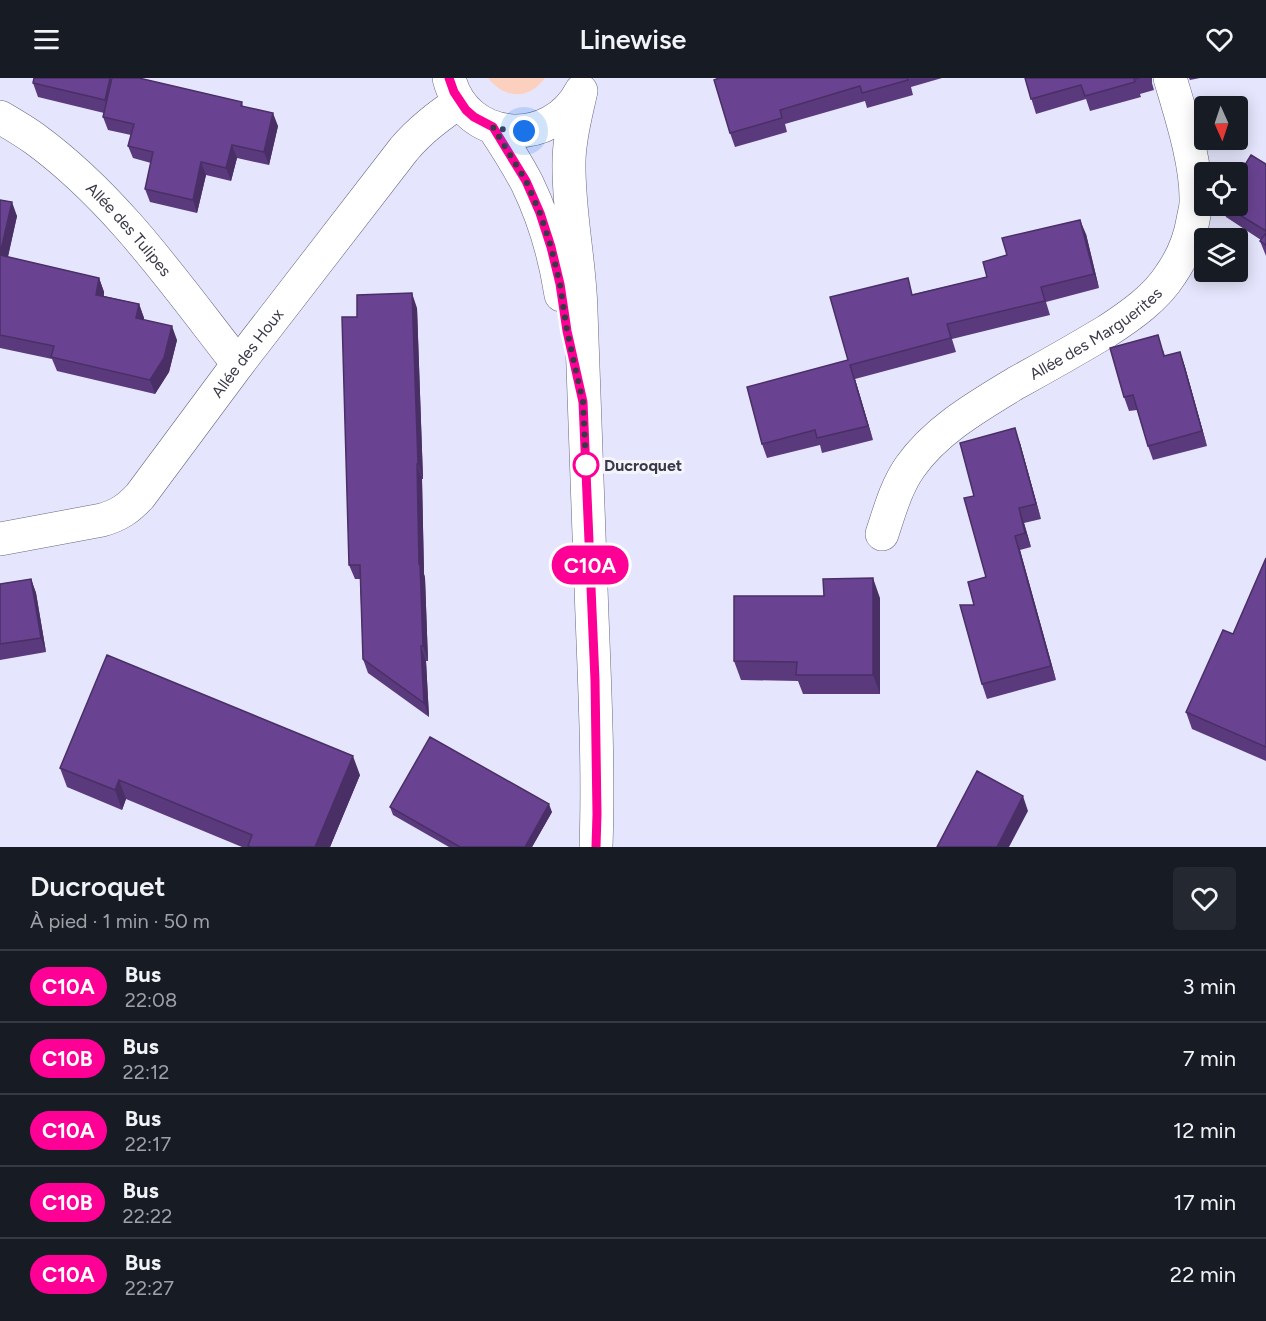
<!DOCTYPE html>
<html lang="fr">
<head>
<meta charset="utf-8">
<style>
  body { margin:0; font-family:Figtree,sans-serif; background:#242831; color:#f1f3f6; height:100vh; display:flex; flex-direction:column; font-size:22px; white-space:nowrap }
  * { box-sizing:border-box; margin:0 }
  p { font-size:20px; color:#9ea1a6 }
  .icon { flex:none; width:33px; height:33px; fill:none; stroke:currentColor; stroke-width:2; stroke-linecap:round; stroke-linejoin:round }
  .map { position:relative; height:769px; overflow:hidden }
  .panel { display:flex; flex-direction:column; background:#171b24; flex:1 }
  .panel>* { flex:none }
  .badge { padding:0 12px; border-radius:20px; font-size:21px; line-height:39px }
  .needle { width:39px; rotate:177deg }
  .controls { position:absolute; left:1194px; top:18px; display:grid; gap:12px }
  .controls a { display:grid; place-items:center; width:54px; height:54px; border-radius:6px; background:#171b24; box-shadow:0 3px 15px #0003; font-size:30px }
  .you { position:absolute; width:30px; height:30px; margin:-15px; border:4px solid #fff; border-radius:50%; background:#1a73e8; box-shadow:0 0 0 9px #1a73e833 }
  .map>.badge { position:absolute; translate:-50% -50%; box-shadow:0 0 0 3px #fff }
  .round { display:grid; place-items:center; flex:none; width:63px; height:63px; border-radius:6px; background:#242831 }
  .head { display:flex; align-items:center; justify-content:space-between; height:102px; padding:0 30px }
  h1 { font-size:28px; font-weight:600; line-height:45px }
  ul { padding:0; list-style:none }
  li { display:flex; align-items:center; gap:18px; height:72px; padding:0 30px; border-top:2px solid #363941 }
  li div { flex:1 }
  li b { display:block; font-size:22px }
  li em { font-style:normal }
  li .badge { min-width:66px; font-weight:700; text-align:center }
  header { display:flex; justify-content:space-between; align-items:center; height:78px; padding:0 30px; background:#171b24; font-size:27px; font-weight:600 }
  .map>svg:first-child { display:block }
  .green { fill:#fbd0bf }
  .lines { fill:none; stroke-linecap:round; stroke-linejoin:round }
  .street-casing { stroke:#656686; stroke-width:34 }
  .secondary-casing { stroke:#656686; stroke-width:34 }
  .street { stroke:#fff; stroke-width:33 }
  .secondary { stroke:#fff; stroke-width:33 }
  .wall { fill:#5a3a7d }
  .shaded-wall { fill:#4a2f66 }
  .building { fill:#694391; stroke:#4a2f66; stroke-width:1.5 }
  .line-casing { stroke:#fff; stroke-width:14 }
  .line { stroke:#ff0096; stroke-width:9 }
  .walk { stroke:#393948; stroke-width:6; stroke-dasharray:0 10.8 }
  .stop-dot { fill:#fff; stroke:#ff0096; stroke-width:3 }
  .labels { text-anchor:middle; stroke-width:6; stroke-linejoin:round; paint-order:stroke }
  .street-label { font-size:16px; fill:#393948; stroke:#f4f5fc }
  .stop-label { font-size:16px; font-weight:bold; fill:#393948; stroke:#f4f5fc; text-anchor:start }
</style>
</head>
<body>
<header><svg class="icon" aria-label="menu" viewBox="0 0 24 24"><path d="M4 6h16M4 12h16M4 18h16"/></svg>Linewise<svg class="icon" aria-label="heart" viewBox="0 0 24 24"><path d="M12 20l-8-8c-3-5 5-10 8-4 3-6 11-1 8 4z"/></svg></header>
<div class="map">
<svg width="1266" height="769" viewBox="0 0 1266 769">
  <rect width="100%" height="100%" fill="#e5e6fd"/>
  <path class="green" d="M 488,0 L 545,0 C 529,22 504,21 488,0 Z"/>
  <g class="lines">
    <defs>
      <g id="street">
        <path id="s1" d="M 0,39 C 12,46 24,53 35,61 C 117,121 176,207 238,286"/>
        <path id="s2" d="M 882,456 C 890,432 896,409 910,389 C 936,352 978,328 1016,305 C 1047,288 1077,271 1107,253 C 1130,238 1156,220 1171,196 C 1182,180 1190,161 1193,142 C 1194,136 1196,130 1196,124 C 1197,86 1181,37 1170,0"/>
        <path id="s3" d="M 0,461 L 102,442 C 119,437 128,431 140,418 L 238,286 L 404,71 C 420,52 439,38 459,24"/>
      </g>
      <path id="secondary" d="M 449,0 C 465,65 551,71 581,13
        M 581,13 C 576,36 569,60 569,84 C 568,134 580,184 581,233 C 584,326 587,418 591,510 C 594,596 599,683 596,769
        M 493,49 C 505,67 517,86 527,105 C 544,140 555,178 561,217"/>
    </defs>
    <use href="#street" class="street-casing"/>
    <use href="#secondary" class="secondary-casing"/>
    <use href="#street" class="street"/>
    <use href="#secondary" class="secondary"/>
  </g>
  <path class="wall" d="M 719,0 L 942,0 L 911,9 L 913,17 L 867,30 L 865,23 L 785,46 L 787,54 L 735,69 L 730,55 Z
    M 1025,0 L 1152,0 L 1152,5 L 1154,12 L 1140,16 L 1141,19 L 1090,33 L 1086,21 L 1036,36 Z
    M 1189,0 L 1200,0 L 1190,2 Z
    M 33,5 L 242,24 L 243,29 L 278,48 L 269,87 L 237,80 L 231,103 L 206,97 L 197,135 L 150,124 L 145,111 L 151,85 L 133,80 L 128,68 L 131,57 L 108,52 L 103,39 L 104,35 L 38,19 Z
    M 1266,86 L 1266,178 L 1260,163 L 1261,162 L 1226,139 L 1221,128 L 1238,128 Z
    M 0,122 L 17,138 L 8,179 L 99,200 L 104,214 L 104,218 L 139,226 L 144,240 L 143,242 L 177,262 L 169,294 L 155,316 L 57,293 L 52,281 L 0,270 Z
    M 1086,156 L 1099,210 L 1046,224 L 1050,237 L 952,261 L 956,274 L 855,301 L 873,362 L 822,375 L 820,367 L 767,380 L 762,366 L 848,282 L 914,216 L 987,199 Z
    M 417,230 L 423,401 L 422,401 L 424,496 L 425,500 L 428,583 L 426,583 L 429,639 L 368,595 L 363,581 L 360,501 L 355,501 L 349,487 L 357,239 Z
    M 1163,272 L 1165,278 L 1180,274 L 1185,289 L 1207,368 L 1153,382 L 1148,368 L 1137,332 L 1129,333 L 1124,319 Z
    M 1020,365 L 1041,441 L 1024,445 L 1031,469 L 1020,472 L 1056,602 L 987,621 L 982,606 L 974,527 L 986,499 L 974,418 Z
    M 1266,480 L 1266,683 L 1192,651 L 1186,634 L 1233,556 Z
    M 31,501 L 36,515 L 46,574 L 0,582 L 0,506 Z
    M 880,520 L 880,616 L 803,616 L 798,603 L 741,602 L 734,583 Z
    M 60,690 L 360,697 L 330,769 L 242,769 L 126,721 L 122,732 L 67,709 Z
    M 390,729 L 552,734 L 532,769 L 449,769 L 393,737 Z"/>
  <path class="shaded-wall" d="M 110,0 L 119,0 L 110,36 L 105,22 Z
    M 273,35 L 278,48 L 269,87 L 264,74 Z
    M 232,67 L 237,80 L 231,103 L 226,90 Z
    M 201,84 L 206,97 L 197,135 L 193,122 Z
    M 12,124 L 17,138 L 5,191 L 0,178 Z
    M 1080,142 L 1086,156 L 1099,210 L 1094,196 Z
    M 99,200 L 104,214 L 101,231 L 96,217 Z
    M 412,215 L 417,230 L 423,401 L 418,386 Z
    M 139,226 L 144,240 L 141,254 L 136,240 Z
    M 172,248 L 177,262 L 169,294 L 155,316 L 150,302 Z
    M 1180,274 L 1185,289 L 1207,368 L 1202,353 Z
    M 850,287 L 855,301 L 873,362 L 868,348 Z
    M 1015,350 L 1020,365 L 1041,441 L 1036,426 Z
    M 417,386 L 422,401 L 424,496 L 425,500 L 428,583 L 423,568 L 419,486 Z
    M 1019,430 L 1024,445 L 1031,469 L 1025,455 Z
    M 1015,458 L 1020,472 L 1056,602 L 1051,588 Z
    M 873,500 L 880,520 L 880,616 L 873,597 Z
    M 31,501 L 36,515 L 46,574 L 41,560 Z
    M 421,568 L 426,583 L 429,639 L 424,625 Z
    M 353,678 L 360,697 L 330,769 L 315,769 Z
    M 119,702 L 126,721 L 122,732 L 115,712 Z
    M 1023,718 L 1028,733 L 1009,769 L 997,769 Z
    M 549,726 L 552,734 L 532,769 L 525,769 Z"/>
  <path class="building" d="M 34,0 L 110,0 L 105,22 L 33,5 Z
    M 112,0 L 139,0 L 242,24 L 241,28 L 273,35 L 264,74 L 232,67 L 226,90 L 201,84 L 193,122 L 145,111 L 153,74 L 128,68 L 134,46 L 103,39 Z
    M 719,0 L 907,0 L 908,2 L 862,15 L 860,8 L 780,32 L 782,40 L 730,55 L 714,2 Z
    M 1025,0 L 1140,0 L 1134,1 L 1135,4 L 1085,18 L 1081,7 L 1031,21 Z
    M 1251,77 L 1266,86 L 1266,153 L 1225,128 L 1238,128 L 1238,98 Z
    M 0,122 L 12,124 L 0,176 Z
    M 1080,142 L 1094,196 L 1041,209 L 1045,223 L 947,246 L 951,260 L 850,287 L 868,348 L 817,360 L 815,352 L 762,366 L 747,309 L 848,282 L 830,219 L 908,200 L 912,217 L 987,199 L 983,184 L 1007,177 L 1002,160 Z
    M 1266,155 L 1266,167 L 1260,163 Z
    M 0,177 L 99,200 L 96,217 L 139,226 L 136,240 L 172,248 L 164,280 L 150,302 L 51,279 L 54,268 L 0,257 Z
    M 412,215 L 418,386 L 417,386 L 419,486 L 420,486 L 423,568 L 421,568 L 424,625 L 363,581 L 360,487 L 349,487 L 342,239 L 357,239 L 357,217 Z
    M 1158,257 L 1164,278 L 1180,274 L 1202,353 L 1148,368 L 1133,317 L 1124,319 L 1110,270 Z
    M 1015,350 L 1036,426 L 1019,430 L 1025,455 L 1015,458 L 1051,588 L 982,606 L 960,527 L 974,527 L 968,504 L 986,499 L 964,420 L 974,418 L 960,365 Z
    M 1266,480 L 1266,669 L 1186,634 L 1223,552 L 1233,556 Z
    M 873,500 L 873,597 L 796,597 L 797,584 L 734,583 L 734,518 L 824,518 L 823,501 Z
    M 31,501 L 41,560 L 0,566 L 0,506 Z
    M 107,577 L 353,678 L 315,769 L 251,769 L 248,768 L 252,757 L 119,702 L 115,712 L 60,690 Z
    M 430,659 L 549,726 L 525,769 L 460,769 L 390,729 Z
    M 977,693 L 1023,718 L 997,769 L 937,769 Z"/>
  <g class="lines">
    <defs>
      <path id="line" d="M 449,0 L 454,14 L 466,32 L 474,39 L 493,49 L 526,103 L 540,135 L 551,169 L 560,206 L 567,253 L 583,324 L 595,602 L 597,736 L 596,769"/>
    </defs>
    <use href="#line" class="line-casing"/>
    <use href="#line" class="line"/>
    <path class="walk" d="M 524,53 L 514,54 L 493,49 L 526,103 L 540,135 L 551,169 L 560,206 L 567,253 L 583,324 L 586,387"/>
  </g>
  <circle class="stop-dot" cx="586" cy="387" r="12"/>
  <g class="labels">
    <g class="street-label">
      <text dy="6" stroke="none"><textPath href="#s1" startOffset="172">Allée des Tulipes</textPath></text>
      <text dy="6" stroke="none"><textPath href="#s2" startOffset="303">Allée des Marguerites</textPath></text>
      <text dy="6" stroke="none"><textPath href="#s3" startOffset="328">Allée des Houx</textPath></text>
    </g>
    <g class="stop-label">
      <text x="604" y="393">Ducroquet</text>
    </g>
  </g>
</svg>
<div class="controls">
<a><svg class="needle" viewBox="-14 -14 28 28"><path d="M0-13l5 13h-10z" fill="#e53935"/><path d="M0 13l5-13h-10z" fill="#9ea1a6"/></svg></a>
<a><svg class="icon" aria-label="locate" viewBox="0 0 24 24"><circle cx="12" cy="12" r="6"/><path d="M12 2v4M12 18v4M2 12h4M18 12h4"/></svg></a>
<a><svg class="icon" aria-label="layers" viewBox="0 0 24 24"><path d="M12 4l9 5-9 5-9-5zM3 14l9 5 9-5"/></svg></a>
</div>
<div class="you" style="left:524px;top:53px"></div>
<b class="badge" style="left:590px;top:487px;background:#ff0096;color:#fff">C10A</b>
</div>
<section class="panel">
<div class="head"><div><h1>Ducroquet</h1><p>À pied · 1 min · 50 m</p></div><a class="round"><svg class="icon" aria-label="heart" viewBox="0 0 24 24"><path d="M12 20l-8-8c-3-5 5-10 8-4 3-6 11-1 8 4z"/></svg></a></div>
<ul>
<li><span class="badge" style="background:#ff0096;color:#fff">C10A</span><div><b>Bus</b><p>22:08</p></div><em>3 min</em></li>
<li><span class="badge" style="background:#ff0096;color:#fff">C10B</span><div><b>Bus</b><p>22:12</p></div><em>7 min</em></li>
<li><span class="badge" style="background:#ff0096;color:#fff">C10A</span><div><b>Bus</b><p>22:17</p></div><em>12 min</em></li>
<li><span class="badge" style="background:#ff0096;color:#fff">C10B</span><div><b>Bus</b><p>22:22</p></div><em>17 min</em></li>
<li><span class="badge" style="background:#ff0096;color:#fff">C10A</span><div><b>Bus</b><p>22:27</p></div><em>22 min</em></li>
</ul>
</section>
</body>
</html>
